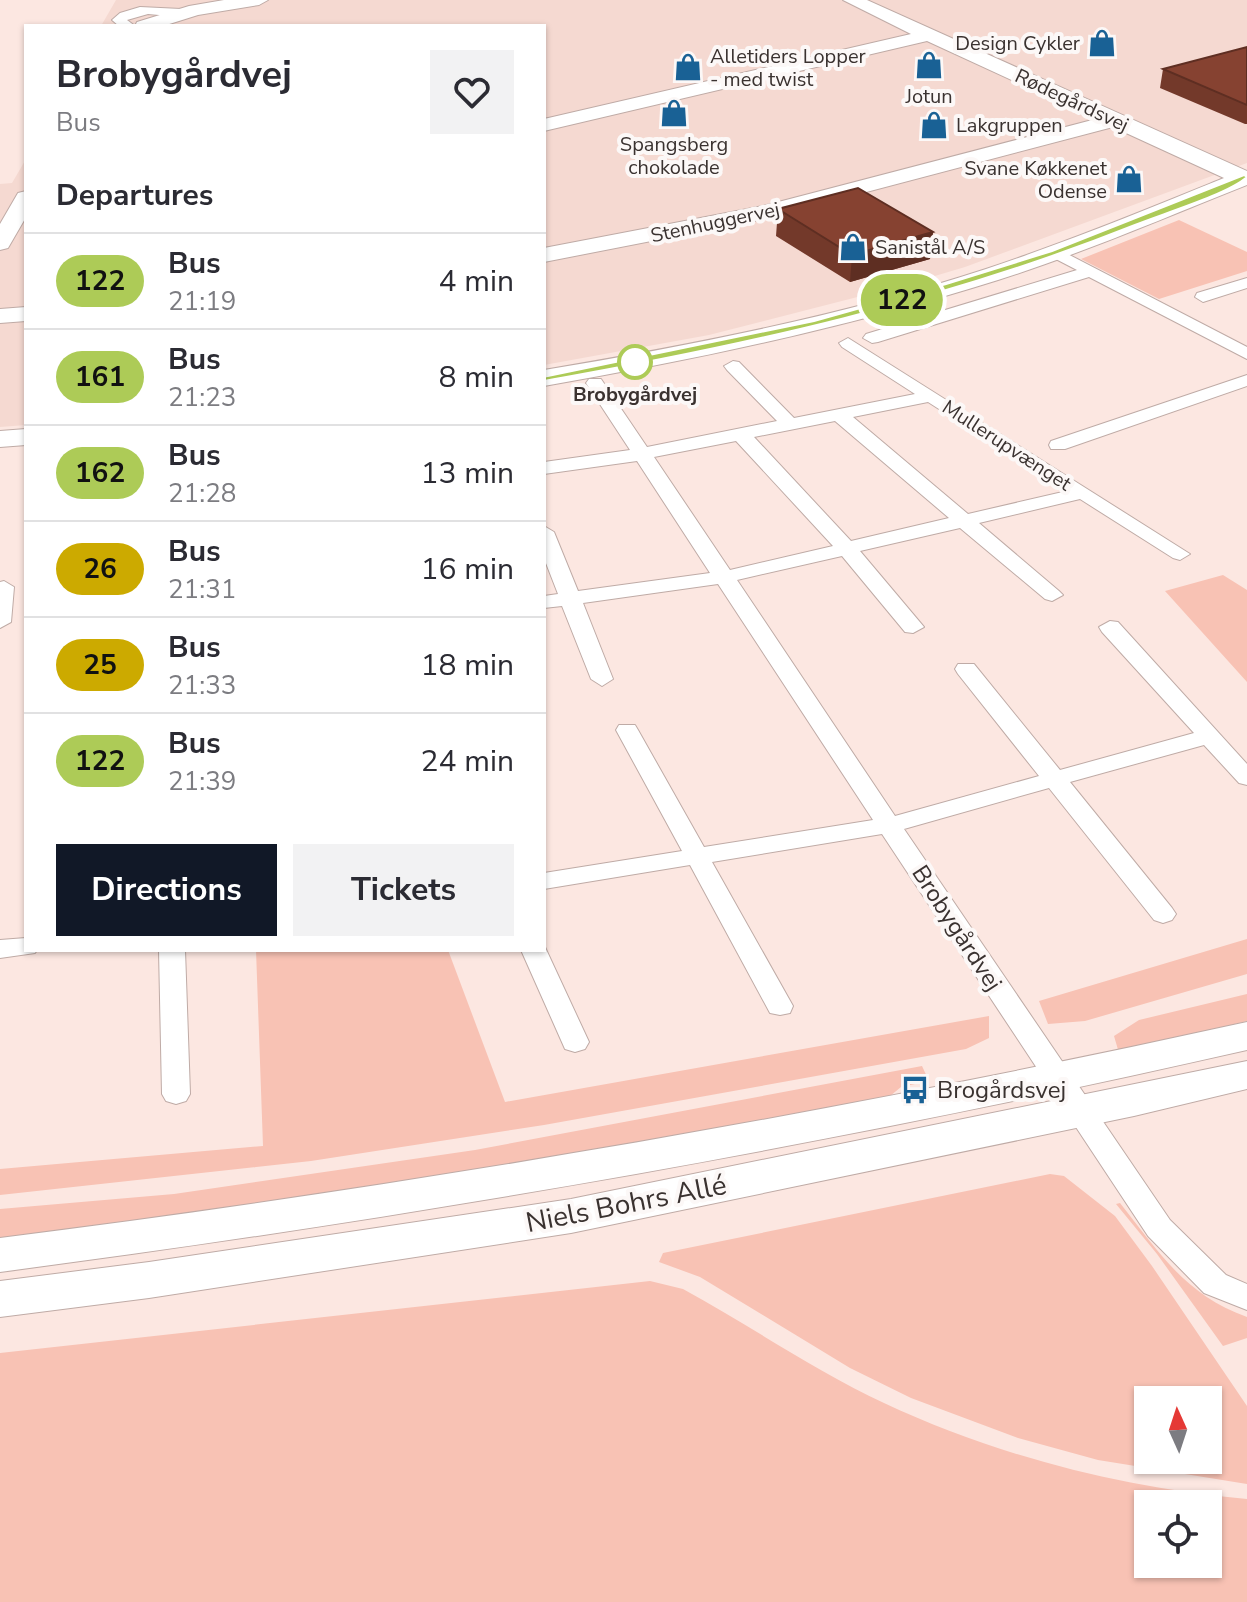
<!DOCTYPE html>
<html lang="en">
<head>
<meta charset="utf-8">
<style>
  body { margin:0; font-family:"Nunito Sans",sans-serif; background:#f2f2f3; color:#2b2b33; height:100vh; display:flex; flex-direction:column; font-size:30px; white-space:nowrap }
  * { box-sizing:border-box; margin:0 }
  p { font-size:26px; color:#7c7c81 }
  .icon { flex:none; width:44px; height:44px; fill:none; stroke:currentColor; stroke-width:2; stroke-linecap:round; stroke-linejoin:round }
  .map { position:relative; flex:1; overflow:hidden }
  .sheet { position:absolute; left:24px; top:24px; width:522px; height:928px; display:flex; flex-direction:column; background:#fff; border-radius:0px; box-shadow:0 2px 6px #0004 }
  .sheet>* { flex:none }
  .badge { padding:0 16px; border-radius:26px; font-size:28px; line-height:52px }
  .needle { width:52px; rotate:357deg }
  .buttons { position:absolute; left:1134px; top:1386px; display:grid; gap:16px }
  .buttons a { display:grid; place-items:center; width:88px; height:88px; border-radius:0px; background:#fff; box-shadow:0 2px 6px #0004; font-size:40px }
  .map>.badge { position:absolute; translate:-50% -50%; box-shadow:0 0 0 4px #fff }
  h2 { padding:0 32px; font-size:30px; line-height:72px }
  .round { display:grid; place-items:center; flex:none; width:84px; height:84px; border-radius:0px; background:#f2f2f3 }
  .head { display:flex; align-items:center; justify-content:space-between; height:136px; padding:0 32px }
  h1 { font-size:38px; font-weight:700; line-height:60px }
  .primary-button { display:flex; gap:16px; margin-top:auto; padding:16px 32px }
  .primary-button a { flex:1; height:92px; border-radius:0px; background:#111827; color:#fff; font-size:32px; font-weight:700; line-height:92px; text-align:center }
  .primary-button a+a { background:#f2f2f3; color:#2b2b33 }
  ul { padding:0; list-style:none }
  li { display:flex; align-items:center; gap:24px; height:96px; padding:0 32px; border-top:2px solid #e1e1e2 }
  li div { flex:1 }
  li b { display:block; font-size:30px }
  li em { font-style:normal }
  li .badge { min-width:88px; font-weight:700; text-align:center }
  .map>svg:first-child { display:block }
  .built { fill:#f5d9d1 }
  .green { fill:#f8c2b4; fill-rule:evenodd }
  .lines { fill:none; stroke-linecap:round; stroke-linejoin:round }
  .street-casing { stroke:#bfaba6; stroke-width:2 }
  .secondary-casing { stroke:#bfaba6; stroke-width:2 }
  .street { fill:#fff; fill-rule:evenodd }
  .secondary { fill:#fff; fill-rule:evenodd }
  .wall { fill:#73392a }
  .shaded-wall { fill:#5e2e22 }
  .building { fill:#864231; stroke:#5e2e22; stroke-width:2 }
  .line { fill:#adcb57; stroke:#fff; stroke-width:2 }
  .stop-dot { fill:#fff; stroke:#adcb57; stroke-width:4 }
  .labels { text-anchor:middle; stroke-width:8; stroke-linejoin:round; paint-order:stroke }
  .far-poi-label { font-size:20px; fill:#3a3230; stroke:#fcf8f7; text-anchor:start }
  .far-street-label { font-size:20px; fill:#3a3230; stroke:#fcf8f7 }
  .far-stop-label { font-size:20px; font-weight:bold; fill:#3a3230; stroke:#fcf8f7 }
  .street-label { font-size:24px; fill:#3a3230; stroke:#fcf8f7 }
  .poi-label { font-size:24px; fill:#3a3230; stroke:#fcf8f7; text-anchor:start }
  .near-street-label { font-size:28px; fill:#3a3230; stroke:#fcf8f7 }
</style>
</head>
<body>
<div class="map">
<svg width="1247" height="1602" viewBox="0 0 1247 1602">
  <rect width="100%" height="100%" fill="#fce7e1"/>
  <path class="built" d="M 116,0 L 1247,0 L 1247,163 L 965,267 L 908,284 L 709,335 L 544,365 L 544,26 L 101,26 Z
    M 26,159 L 26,425 L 0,427 L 0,184 L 12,183 Z"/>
  <path class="green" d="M 1179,220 L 1247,252 L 1247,271 L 1159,299 L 1081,259 Z
    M 1223,575 L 1247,590 L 1247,682 L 1165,591 Z
    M 1247,939 L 1247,974 L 1085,1021 L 1048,1024 L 1039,1001 Z
    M 256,950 L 448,950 L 505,1102 L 989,1016 L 989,1038 L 966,1049 L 544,1125 L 311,1161 L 0,1195 L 0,1169 L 263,1146 Z
    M 1247,994 L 1247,1021 L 1119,1053 L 1114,1036 L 1139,1020 Z
    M 922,1066 L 929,1081 L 901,1087 L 884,1101 L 267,1205 L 0,1241 L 0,1209 L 174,1194 L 475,1150 Z
    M 1050,1174 L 1064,1176 L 1115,1216 L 1152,1266 L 1247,1406 L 1247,1484 L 1098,1460 L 1018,1438 L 911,1398 L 850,1368 L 700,1277 L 659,1262 L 663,1253 ZM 1148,1400 L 1208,1400 L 1208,1460 L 1148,1460 Z
    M 1120,1203 C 1159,1252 1185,1295 1247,1317 L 1247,1338 L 1223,1346 L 1157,1254 L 1116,1204 Z
    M 650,1281 L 683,1289 C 749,1325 817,1372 884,1403 C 997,1456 1123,1488 1247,1499 L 1247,1602 L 0,1602 L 0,1353 ZM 1148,1504 L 1208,1504 L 1208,1564 L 1148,1564 Z"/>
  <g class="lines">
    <defs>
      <path id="street" d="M 140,7 L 181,9 L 187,13 L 181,17 L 148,14 L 127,20 L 135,26 L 119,26 L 112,20 L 120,13 Z
        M 1056,248 L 1247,347 L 1247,359 L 1089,277 L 878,342 L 872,343 L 863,338 L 866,334 L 1077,270 L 1050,256 L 1048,253 Z
        M 1247,278 L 1247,288 L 1203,302 L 1195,297 L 1197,293 Z
        M 848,338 L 1190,554 L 1180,560 L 1173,558 L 1080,499 L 979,523 L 1059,591 L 1063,595 L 1052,601 L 1045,599 L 960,528 L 860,551 L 924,627 L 913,633 L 905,632 L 842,556 L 737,580 L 895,816 L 1039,776 L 958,674 L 955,669 L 958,664 L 974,664 L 1060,770 L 1194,733 L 1102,632 L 1099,627 L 1110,621 L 1118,622 L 1247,764 L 1247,785 L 1239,783 L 1204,745 L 1070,782 L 1172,908 L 1176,914 L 1172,920 L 1163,923 L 1154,920 L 1049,788 L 904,829 L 1170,1220 L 1226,1275 L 1247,1284 L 1247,1310 L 1204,1293 L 1148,1236 L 882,834 L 712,862 L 793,1006 L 790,1013 L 780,1015 L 770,1013 L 690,865 L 544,889 L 544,873 L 682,851 L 616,730 L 619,725 L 635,725 L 638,730 L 704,847 L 873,820 L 718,584 L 583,603 L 613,679 L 602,686 L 591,679 L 562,606 L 544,608 L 544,596 L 558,594 L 544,558 L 544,526 L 554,532 L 578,591 L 710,573 L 637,461 L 544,474 L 544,462 L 630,450 L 586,383 L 589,379 L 601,379 L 647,447 L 777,421 L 727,370 L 724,366 L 733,361 L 739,362 L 794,418 L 915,394 L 842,347 L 839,343 ZM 928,402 L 1067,491 L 968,514 L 853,417 ZM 835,421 L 949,518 L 851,541 L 754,437 ZM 736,441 L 833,546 L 730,570 L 654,457 Z
        M 1247,375 L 1247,386 L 1065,449 L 1051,449 L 1049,445 L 1051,441 Z
        M 4,581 L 14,587 L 11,622 L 0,628 L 0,582 Z
        M 26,938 L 26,950 L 37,950 L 35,953 L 0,958 L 0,940 Z
        M 544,945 L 589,1042 L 585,1049 L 575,1052 L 565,1049 L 521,950 L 544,950 Z
        M 159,950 L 185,950 L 190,1094 L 186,1101 L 176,1104 L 166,1101 L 162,1094 Z"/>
      <path id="secondary" d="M 224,0 L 268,0 L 259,5 L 198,15 L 163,26 L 135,26 L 137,22 L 189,6 Z
        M 843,0 L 867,0 L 1247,171 L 1247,185 C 1164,218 1083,253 998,280 C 849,327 698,359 544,386 L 544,370 C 693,345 842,316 986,269 C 1067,242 1145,210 1224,178 L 1113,127 L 764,219 L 544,262 L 544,248 L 763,206 L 1096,119 L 927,41 L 544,131 L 544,119 L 911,34 Z
        M 26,191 L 26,217 L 8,248 L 0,250 L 0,224 L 18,193 Z
        M 26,307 L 26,321 L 0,323 L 0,309 Z
        M 26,429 L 26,445 L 0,447 L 0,431 Z
        M 1247,1022 L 1247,1050 C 834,1144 420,1217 0,1272 L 0,1238 C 419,1185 834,1113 1247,1022 Z
        M 1247,1061 L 1247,1089 L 1134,1116 L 571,1233 L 149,1298 L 0,1317 L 0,1281 L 149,1262 L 571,1199 Z"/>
    </defs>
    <use href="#street" class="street-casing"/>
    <use href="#secondary" class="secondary-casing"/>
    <use href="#street" class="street"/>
    <use href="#secondary" class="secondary"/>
  </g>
  <path class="wall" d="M 1247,47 L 1247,124 L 1245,124 L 1160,88 L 1163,69 Z
    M 778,209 L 933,232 L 930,259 L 850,282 L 776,236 Z"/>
  <path class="shaded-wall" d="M 933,232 L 930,259 L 850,282 L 852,255 Z"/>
  <path class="building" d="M 1247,47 L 1247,105 L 1163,69 Z
    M 858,188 L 933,232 L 852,255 L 778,209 Z"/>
  <path class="line" d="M 1244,175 L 1247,177 C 1228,194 1165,213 1135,225 C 942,302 747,345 544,381 L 538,378 L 814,321 L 946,284 L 1052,251 Z"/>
  <defs>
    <symbol id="shop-bare" viewBox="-9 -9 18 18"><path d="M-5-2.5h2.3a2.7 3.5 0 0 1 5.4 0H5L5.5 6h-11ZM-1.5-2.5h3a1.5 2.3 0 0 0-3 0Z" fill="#196195" stroke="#fcf8f7" stroke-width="2.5" paint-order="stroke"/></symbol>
    <symbol id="bus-bare" viewBox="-9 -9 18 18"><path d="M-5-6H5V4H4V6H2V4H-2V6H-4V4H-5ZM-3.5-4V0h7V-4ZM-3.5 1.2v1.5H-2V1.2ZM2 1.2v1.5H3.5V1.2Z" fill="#196195" stroke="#fcf8f7" stroke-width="2.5" paint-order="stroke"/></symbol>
  </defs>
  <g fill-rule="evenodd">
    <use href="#shop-bare" x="1082" y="23" width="40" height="40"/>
    <use href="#shop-bare" x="909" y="45" width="40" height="40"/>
    <use href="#shop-bare" x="668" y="47" width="40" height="40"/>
    <use href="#shop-bare" x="654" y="93" width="40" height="40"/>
    <use href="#shop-bare" x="914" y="105" width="40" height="40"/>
    <use href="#shop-bare" x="1109" y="159" width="40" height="40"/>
    <use href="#shop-bare" x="833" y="227" width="40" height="40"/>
    <use href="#bus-bare" x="895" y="1070" width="40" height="40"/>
  </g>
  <circle class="stop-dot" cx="635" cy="362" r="16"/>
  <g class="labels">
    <g class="far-poi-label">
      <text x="1080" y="50" text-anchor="end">Design Cykler</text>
      <text x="710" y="63">Alletiders Lopper<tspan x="710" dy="23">- med twist</tspan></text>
      <text x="929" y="103" text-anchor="middle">Jotun</text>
      <text x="956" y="132">Lakgruppen</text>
      <text x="674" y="151" text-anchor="middle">Spangsberg<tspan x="674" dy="23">chokolade</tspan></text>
      <text x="1107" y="175" text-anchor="end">Svane Køkkenet<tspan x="1107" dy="23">Odense</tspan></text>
      <text x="875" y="254">Sanistål A/S</text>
    </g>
    <g class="far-street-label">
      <text transform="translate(1072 100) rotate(25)" y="7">Rødegårdsvej</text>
      <text transform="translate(715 222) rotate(-12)" y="7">Stenhuggervej</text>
      <text transform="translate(1007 445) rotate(33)" y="7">Mullerupvænget</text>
    </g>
    <g class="far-stop-label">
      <text x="635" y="401">Brobygårdvej</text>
    </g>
    <g class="street-label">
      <text transform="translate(957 928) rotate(57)" y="8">Brobygårdvej</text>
    </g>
    <g class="poi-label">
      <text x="937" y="1098">Brogårdsvej</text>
    </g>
    <g class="near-street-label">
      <text transform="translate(626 1203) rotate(-11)" y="10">Niels Bohrs Allé</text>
    </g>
  </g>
</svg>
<div class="buttons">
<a><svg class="needle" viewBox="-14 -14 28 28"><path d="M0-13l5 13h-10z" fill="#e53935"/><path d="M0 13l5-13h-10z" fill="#7c7c81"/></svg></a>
<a><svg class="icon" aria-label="locate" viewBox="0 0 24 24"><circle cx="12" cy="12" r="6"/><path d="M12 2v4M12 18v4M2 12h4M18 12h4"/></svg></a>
</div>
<b class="badge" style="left:902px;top:300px;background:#adcb57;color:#111">122</b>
<section class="sheet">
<div class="head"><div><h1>Brobygårdvej</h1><p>Bus</p></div><a class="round"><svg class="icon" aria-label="heart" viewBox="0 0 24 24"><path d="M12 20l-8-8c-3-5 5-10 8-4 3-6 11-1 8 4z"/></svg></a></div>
<h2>Departures</h2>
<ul>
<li><span class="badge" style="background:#adcb57;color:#111">122</span><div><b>Bus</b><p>21:19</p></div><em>4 min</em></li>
<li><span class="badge" style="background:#adcb57;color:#111">161</span><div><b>Bus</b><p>21:23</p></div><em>8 min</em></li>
<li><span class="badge" style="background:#adcb57;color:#111">162</span><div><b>Bus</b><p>21:28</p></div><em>13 min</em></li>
<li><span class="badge" style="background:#ca0;color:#111">26</span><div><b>Bus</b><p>21:31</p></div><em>16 min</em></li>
<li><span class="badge" style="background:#ca0;color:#111">25</span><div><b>Bus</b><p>21:33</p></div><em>18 min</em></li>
<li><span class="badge" style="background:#adcb57;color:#111">122</span><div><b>Bus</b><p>21:39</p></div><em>24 min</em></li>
</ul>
<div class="primary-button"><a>Directions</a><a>Tickets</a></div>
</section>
</div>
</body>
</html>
